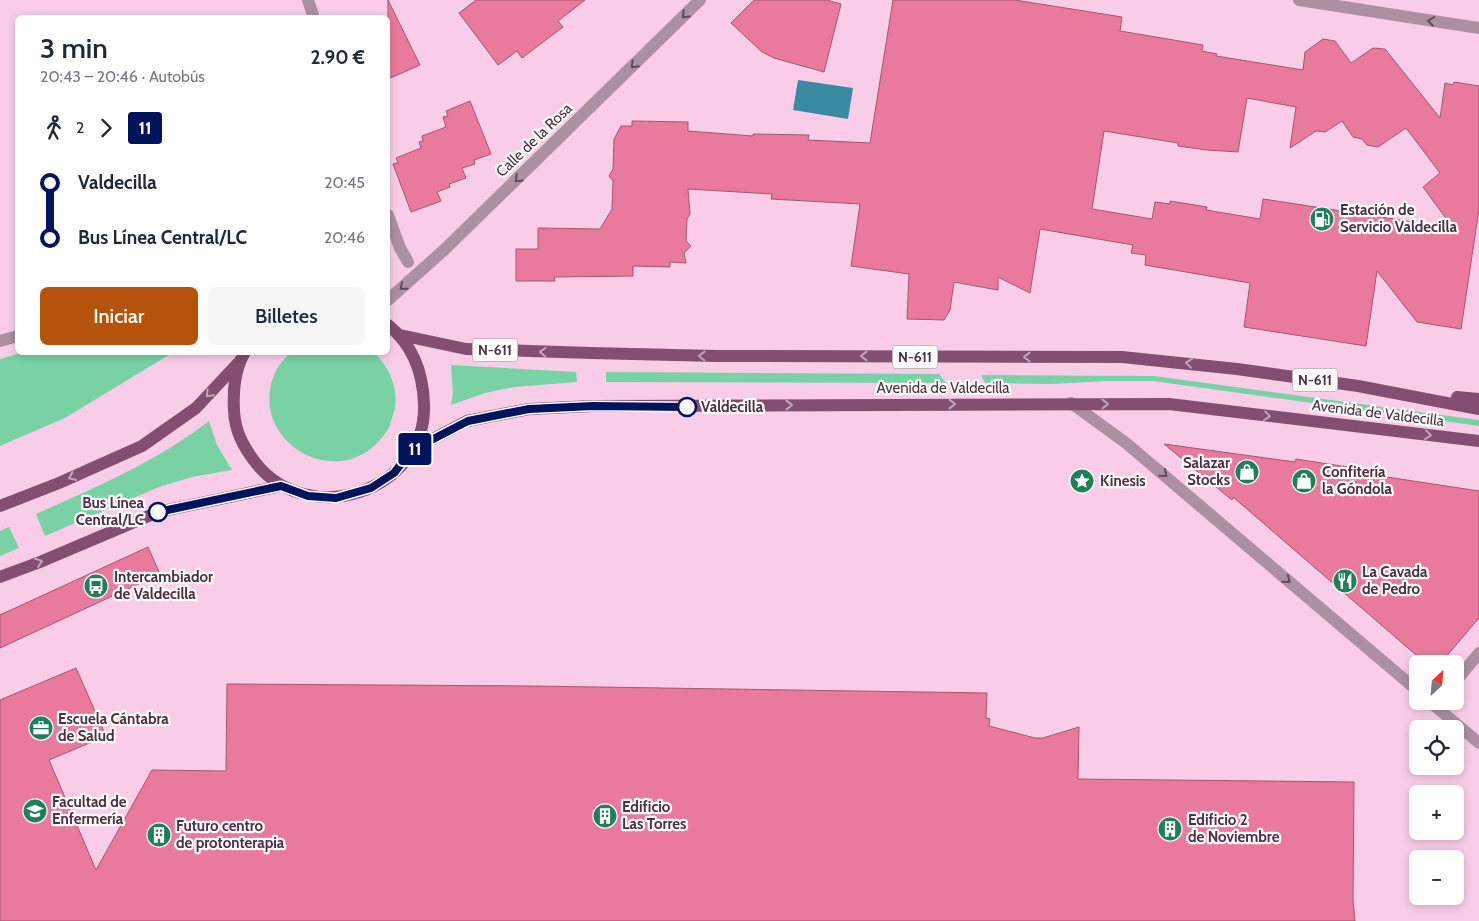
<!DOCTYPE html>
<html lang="es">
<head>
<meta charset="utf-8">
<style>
  body { margin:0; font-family:Cabin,sans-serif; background:#f6f6f7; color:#1f2937; height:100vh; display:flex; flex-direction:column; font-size:19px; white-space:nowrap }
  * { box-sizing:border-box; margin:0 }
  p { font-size:16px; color:#747a83 }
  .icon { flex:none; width:28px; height:28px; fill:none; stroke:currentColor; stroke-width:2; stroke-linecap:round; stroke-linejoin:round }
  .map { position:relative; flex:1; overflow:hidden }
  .drawer { position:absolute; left:15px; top:15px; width:375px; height:340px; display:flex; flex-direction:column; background:#fff; border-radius:8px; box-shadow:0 2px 8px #0003 }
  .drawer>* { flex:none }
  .badge { padding:0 10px; border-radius:4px; font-size:18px; line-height:32px }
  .needle { width:32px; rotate:26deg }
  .controls { position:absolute; left:1409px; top:655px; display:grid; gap:10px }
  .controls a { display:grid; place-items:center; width:55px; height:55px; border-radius:8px; background:#fff; box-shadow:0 2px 8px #0003; font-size:25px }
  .map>.badge { position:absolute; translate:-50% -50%; box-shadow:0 0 0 2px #fff }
  .legs { display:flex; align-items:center; gap:8px; height:55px; padding:0 25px; font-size:16px }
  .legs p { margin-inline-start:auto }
  .head { display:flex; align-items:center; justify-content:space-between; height:85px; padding:0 25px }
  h1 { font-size:28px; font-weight:600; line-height:38px }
  .action { display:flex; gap:10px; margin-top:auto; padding:10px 25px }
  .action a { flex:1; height:58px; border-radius:8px; background:#b45309; color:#fff; font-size:20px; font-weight:600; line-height:58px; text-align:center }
  .action a+a { background:#f6f6f7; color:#1f2937 }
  ul { padding:0 25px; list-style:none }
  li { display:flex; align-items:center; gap:18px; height:55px; font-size:19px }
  li i { display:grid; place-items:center; width:8px; height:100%; margin:0 6px; background:currentColor }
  li i::after { content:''; width:12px; height:12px; margin:-6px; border:4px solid; border-radius:50%; background:#fff }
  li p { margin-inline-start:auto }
  li:first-child i { background:linear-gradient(#0000 50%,currentColor 0) }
  li:last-child i { background:linear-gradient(currentColor 50%,#0000 0) }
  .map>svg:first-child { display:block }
  .green { fill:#79d2a6 }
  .water { fill:#3a8aa2 }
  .building { fill:#e9799d; stroke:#a2576f; fill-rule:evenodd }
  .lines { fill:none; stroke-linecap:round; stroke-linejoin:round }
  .minor { stroke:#ad8fa2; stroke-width:12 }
  .major { stroke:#834e71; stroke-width:12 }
  .oneway { stroke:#65485b }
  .oneway2 { stroke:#c0a6b7 }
  .line-1-casing { stroke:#fff; stroke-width:11 }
  .line-1 { stroke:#00135d; stroke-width:8 }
  .stop-1-dot { fill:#fff; stroke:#00135d; stroke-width:2.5 }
  .labels { text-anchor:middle; stroke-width:4.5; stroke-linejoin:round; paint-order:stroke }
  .shield { fill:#fdfdfd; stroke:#826e7b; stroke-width:1 }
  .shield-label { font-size:14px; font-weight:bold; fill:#4d3043 }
  .street-label { font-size:15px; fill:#4d3043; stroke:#fdfdfd }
  .poi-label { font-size:15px; font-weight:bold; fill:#4d3043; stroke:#fdfdfd; text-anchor:start }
  .stop-label { font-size:15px; font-weight:bold; fill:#4d3043; stroke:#fdfdfd; text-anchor:start }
</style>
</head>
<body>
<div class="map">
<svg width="1479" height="921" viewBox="0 0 1479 921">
  <rect width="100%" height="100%" fill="#f9cde8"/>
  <path class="green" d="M 291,352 L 374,353 C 390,367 401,393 393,415 C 391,420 390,428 386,432 C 341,500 239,438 278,367 C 281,362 287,357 291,352 Z
    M 21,353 L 21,352 L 172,353 L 65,418 L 0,446 L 0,359 Z
    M 451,365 L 576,372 L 577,382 L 514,387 L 485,393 L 451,405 L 453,393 Z
    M 606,372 L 939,374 L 946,383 L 606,382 Z
    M 981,375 L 1154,376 L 1479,420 L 1479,426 L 1153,381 L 1107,381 L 1051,384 L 985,383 Z
    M 209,421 L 217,445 L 232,470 L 192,477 L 159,487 L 45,536 L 36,514 C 95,488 157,461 209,421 Z
    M 9,527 L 19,548 L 0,556 L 0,531 Z"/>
  <path class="water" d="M 798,80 L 853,88 L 848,119 L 793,110 Z"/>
  <path class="building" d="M 388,0 L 420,65 L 388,79 Z
    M 476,0 L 585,0 L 558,21 L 563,27 L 522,58 L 517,51 L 498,65 L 459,13 Z
    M 754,0 L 827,0 L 841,4 L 824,72 L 774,58 L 762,52 L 731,23 Z
    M 893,0 L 1015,0 L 1122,17 L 1120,31 L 1203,45 L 1202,51 L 1217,54 L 1216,56 L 1303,70 L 1305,52 L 1323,39 L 1335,41 L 1351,63 L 1373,48 L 1385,49 L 1440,118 L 1445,83 L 1453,85 L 1454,82 L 1479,86 L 1479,209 L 1461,329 L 1417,322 L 1377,271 L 1366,346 L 1244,327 L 1250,283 L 1145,265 L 1146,255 L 1131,253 L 1133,245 L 1040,229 L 1030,293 L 998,277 L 998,290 L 954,282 L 950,310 L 944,320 L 907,319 L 909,274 L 851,266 L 860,204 L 771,199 L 772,194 L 688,189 L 690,214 L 687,219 L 686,241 L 691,246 L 684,253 L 686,263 L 670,262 L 670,267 L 633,266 L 633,276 L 554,277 L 555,281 L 516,281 L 516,249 L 538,249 L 538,228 L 600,229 L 612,209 L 613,181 L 609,176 L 613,169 L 614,139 L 621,126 L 632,126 L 632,121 L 688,122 L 688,131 L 753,136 L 753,134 L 809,135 L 808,140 L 870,143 ZM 1247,98 L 1296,107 L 1290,148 L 1316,131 L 1325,132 L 1342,121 L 1353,137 L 1362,139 L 1367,145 L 1378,147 L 1406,128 L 1440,173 L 1423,187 L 1453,228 L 1263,199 L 1260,219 L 1206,210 L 1207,207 L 1170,201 L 1170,204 L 1155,202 L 1152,219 L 1092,209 L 1104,131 L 1178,143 L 1178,146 L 1207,150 L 1238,152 Z
    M 470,101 L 491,154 L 474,160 L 475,164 L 462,168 L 466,178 L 449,184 L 450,187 L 437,192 L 441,201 L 411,212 L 393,164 L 398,163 L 396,158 L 421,148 L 419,142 L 423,141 L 422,136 L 446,127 L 443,117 L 448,116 L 446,111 Z
    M 1164,444 L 1295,462 L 1296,459 L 1354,468 L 1354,472 L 1479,491 L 1479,618 L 1444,659 L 1423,661 L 1233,497 L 1232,500 Z
    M 148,547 L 160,574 L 0,648 L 0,615 Z
    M 76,668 L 106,736 L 49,760 L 96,870 L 152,770 L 226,771 L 227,684 L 532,686 L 987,693 L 986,718 L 990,719 L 989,726 L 1035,738 L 1043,738 L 1079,727 L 1078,779 L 1354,782 L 1353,901 L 1355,921 L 0,921 L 0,700 Z"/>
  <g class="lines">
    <path class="minor" d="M 308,0 L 314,18
      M 1299,0 L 1479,28
      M 388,215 L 400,248 L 408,262
      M 388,300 L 444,250 L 700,0
      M 0,341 L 18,336
      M 1071,403 L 1126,443 L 1418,691
      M 1455,682 L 1479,653
      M 1429,701 L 1479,743"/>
    <path class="major" d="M 400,335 L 466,349 L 591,353 L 716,356 L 1122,357 L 1237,369 L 1358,386 L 1479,409
      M 245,352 C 234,370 233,391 234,411 C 235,431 243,446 255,462 C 309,531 427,491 424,404 C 423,372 413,345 388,325
      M 1457,397 L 1479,399
      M 412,450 L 467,421 L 529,409 L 593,406 L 1169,404 L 1479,441
      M 0,506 L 59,483 L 142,446 L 196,408 L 239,362
      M 0,577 L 40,562 L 158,512 L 281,486"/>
  </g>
  <defs><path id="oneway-chevron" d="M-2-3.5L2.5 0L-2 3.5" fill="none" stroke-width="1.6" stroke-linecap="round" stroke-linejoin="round" transform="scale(1.25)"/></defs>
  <g class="oneway">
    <use href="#oneway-chevron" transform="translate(685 15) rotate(136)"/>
    <use href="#oneway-chevron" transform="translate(1431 21) rotate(-171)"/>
    <use href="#oneway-chevron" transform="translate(634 65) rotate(135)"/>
    <use href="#oneway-chevron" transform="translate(518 179) rotate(136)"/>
    <use href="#oneway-chevron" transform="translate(403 287) rotate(139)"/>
    <use href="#oneway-chevron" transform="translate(1164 474) rotate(40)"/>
    <use href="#oneway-chevron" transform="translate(1287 580) rotate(40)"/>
  </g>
  <g class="oneway2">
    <use href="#oneway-chevron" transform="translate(543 352) rotate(-178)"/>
    <use href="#oneway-chevron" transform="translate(702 356) rotate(-179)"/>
    <use href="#oneway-chevron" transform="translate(864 356) rotate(-180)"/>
    <use href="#oneway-chevron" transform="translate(1027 357) rotate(-180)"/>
    <use href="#oneway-chevron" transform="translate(1189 363) rotate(-173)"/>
    <use href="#oneway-chevron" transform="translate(209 394) rotate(133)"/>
    <use href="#oneway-chevron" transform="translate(952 404)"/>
    <use href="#oneway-chevron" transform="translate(1105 404)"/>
    <use href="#oneway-chevron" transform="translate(789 405)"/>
    <use href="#oneway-chevron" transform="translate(1267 416) rotate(7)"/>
    <use href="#oneway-chevron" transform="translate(1428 435) rotate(7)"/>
    <use href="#oneway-chevron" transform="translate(72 477) rotate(156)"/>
    <use href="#oneway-chevron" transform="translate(39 562) rotate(-21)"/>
  </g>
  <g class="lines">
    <defs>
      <path id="line-1" d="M 158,512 L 281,486 L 308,496 L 336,498 L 371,488 L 394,473 L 412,450 L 468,421 L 498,415 L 529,409 L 593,406 L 687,407"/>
    </defs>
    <use href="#line-1" class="line-1-casing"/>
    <use href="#line-1" class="line-1"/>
  </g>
  <defs>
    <symbol id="fuel-disc" viewBox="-11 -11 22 22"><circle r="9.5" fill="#1f8058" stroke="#fdfdfd"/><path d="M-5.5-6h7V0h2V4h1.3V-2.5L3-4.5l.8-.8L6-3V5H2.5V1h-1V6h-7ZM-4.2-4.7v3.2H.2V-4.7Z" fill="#fff"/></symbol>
    <symbol id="shop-disc" viewBox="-11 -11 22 22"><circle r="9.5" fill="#1f8058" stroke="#fdfdfd"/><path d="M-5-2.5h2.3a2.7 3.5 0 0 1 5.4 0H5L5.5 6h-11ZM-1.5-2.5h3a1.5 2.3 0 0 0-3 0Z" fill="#fff"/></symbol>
    <symbol id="sight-disc" viewBox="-11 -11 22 22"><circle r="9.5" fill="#1f8058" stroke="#fdfdfd"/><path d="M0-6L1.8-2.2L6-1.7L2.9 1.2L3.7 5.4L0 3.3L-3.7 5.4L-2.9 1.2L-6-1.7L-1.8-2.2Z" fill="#fff"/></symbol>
    <symbol id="restaurant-disc" viewBox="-11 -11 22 22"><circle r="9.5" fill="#1f8058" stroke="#fdfdfd"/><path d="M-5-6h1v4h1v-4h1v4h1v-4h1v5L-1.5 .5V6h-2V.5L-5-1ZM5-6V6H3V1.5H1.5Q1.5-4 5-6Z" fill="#fff"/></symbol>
    <symbol id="bus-disc" viewBox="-11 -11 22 22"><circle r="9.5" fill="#1f8058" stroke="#fdfdfd"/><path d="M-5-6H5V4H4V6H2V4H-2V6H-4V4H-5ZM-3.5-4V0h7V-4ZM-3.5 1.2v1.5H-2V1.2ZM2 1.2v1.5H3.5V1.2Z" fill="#fff"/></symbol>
    <symbol id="office-disc" viewBox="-11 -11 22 22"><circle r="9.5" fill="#1f8058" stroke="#fdfdfd"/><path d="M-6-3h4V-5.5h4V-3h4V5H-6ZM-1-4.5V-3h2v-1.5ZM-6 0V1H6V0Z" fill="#fff"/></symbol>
    <symbol id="university-disc" viewBox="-11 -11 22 22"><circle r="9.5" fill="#1f8058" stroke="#fdfdfd"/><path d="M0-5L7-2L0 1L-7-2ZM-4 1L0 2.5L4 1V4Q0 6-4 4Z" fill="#fff"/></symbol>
    <symbol id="building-disc" viewBox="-11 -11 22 22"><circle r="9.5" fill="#1f8058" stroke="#fdfdfd"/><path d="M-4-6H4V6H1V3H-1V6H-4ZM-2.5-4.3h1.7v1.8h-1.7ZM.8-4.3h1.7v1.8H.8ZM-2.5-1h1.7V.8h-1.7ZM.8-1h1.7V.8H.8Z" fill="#fff"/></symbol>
  </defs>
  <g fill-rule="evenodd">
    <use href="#fuel-disc" x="1308" y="205" width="28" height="28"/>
    <use href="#shop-disc" x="1233" y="458" width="28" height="28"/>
    <use href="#sight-disc" x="1068" y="467" width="28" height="28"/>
    <use href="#shop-disc" x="1290" y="467" width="28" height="28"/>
    <use href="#restaurant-disc" x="1331" y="567" width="28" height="28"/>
    <use href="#bus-disc" x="82" y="572" width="28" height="28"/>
    <use href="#office-disc" x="27" y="714" width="28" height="28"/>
    <use href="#university-disc" x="21" y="797" width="28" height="28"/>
    <use href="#building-disc" x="591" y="802" width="28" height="28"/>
    <use href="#building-disc" x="1156" y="815" width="28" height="28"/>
    <use href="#building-disc" x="145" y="821" width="28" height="28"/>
  </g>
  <g class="stop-1-dot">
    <circle cx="687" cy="407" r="9"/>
    <circle cx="158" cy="512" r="9"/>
  </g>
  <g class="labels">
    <g class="shield">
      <rect x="472.5" y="338.5" width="45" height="23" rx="4"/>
      <rect x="892.5" y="345.5" width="45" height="23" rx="4"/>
      <rect x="1292.5" y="368.5" width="45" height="23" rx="4"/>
    </g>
    <g class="shield-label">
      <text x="495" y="355">N-611</text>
      <text x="915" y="362">N-611</text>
      <text x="1315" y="385">N-611</text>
    </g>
    <g class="street-label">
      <text transform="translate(534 140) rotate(-44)" y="5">Calle de la Rosa</text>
      <text x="943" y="393">Avenida de Valdecilla</text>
      <text transform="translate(1378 413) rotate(7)" y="5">Avenida de Valdecilla</text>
    </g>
    <g class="poi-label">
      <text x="1340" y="215">Estación de<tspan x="1340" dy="17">Servicio Valdecilla</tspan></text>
      <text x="1230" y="468" text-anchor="end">Salazar<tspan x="1230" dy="17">Stocks</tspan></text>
      <text x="1322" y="477">Confitería<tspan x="1322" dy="17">la Góndola</tspan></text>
      <text x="1100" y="486">Kinesis</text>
      <text x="1362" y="577">La Cavada<tspan x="1362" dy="17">de Pedro</tspan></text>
      <text x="114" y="582">Intercambiador<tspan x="114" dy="17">de Valdecilla</tspan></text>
      <text x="58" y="724">Escuela Cántabra<tspan x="58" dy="17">de Salud</tspan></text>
      <text x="52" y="807">Facultad de<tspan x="52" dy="17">Enfermería</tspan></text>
      <text x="622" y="812">Edificio<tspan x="622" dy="17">Las Torres</tspan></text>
      <text x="1188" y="825">Edificio 2<tspan x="1188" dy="17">de Noviembre</tspan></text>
      <text x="176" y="831">Futuro centro<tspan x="176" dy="17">de protonterapia</tspan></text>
    </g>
    <g class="stop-label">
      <text x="701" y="412">Valdecilla</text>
      <text x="144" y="508" text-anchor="end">Bus Línea<tspan x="144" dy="17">Central/LC</tspan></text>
    </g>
  </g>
</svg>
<div class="controls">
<a><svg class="needle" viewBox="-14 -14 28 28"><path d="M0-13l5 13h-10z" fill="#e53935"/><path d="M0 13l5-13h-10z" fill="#747a83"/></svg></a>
<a><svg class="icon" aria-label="locate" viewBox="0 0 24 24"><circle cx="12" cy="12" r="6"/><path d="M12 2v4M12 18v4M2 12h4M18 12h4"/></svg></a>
<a>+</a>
<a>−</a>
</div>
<b class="badge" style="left:415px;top:449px;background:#00135d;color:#fff">11</b>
<section class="drawer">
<div class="head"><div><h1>3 min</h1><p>20:43 – 20:46 · Autobús</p></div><b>2.90 €</b></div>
<div class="legs"><svg class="icon" aria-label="walk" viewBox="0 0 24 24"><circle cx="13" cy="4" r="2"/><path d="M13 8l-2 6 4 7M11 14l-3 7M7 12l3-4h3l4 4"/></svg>2<svg class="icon" aria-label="forward" viewBox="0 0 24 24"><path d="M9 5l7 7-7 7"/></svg><b class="badge" style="background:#00135d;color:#fff">11</b></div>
<ul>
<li><i style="color:#00135d"></i><b>Valdecilla</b><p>20:45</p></li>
<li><i style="color:#00135d"></i><b>Bus Línea Central/LC</b><p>20:46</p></li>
</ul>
<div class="action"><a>Iniciar</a><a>Billetes</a></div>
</section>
</div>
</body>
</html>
